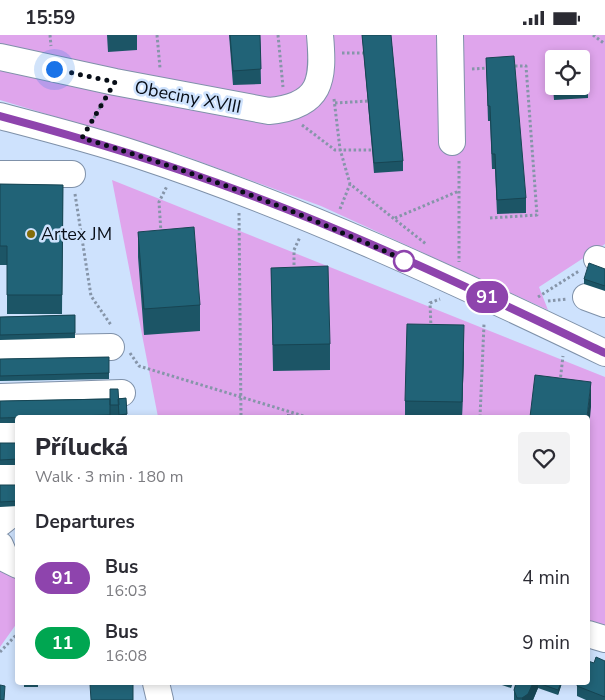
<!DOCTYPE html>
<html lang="en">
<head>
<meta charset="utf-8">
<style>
  body { margin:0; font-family:"Nunito Sans",sans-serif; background:#f2f2f3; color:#2b2b33; height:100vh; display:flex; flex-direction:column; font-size:19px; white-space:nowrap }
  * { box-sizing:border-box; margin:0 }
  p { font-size:16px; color:#7c7c81 }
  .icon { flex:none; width:28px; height:28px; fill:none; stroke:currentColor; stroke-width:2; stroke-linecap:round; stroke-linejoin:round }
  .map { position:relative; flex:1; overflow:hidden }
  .details { position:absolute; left:15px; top:380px; width:575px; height:270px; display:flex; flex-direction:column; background:#fff; border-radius:5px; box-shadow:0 2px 8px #0003 }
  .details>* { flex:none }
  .badge { padding:0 10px; border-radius:16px; font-size:18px; line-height:32px }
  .buttons { position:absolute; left:545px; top:15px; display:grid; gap:10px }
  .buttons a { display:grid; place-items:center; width:45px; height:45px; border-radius:5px; background:#fff; box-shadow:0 2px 8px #0003; font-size:25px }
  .you { position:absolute; width:25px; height:25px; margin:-12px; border:4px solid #fff; border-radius:50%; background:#1a73e8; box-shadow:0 0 0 8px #1a73e833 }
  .map>.badge { position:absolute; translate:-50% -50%; box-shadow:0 0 0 2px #fff }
  h2 { padding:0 20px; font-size:19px; line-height:45px }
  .round { display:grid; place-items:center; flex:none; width:52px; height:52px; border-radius:5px; background:#f2f2f3 }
  .summary { display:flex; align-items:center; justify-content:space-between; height:85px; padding:0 20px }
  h1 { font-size:24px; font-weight:800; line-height:38px }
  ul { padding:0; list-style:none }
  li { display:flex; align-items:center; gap:15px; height:65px; padding:0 20px }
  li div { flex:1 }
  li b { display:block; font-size:19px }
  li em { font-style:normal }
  li .badge { min-width:55px; font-weight:700; text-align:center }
  .status { display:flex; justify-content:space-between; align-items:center; height:35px; padding:0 25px; background:#fff; direction:ltr }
  .status svg { height:14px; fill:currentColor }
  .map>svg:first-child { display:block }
  .green { fill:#dfa5ec; fill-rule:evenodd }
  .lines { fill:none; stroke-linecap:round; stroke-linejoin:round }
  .minor-casing { stroke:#7f91a9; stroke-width:28 }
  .path { stroke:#8695a9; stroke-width:3; stroke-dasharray:2.5 2.5; stroke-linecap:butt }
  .minor { stroke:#fff; stroke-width:26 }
  .wall { fill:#1c5566 }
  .shaded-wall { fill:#174553 }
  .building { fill:#216377; stroke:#174553 }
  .line-casing { stroke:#fff; stroke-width:11 }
  .line { stroke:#8e44ad; stroke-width:8 }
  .walk { stroke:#080e17; stroke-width:5; stroke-dasharray:0 9 }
  .poi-dot { fill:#856d0a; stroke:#cee2fd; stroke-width:2 }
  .stop-dot { fill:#fff; stroke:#8e44ad; stroke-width:2.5 }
  .labels { text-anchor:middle; stroke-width:5; stroke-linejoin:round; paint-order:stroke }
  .street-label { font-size:18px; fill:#080e17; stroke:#cee2fd }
  .poi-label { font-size:18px; fill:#080e17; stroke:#cee2fd; text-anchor:start }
</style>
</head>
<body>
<div class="status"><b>15:59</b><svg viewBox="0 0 49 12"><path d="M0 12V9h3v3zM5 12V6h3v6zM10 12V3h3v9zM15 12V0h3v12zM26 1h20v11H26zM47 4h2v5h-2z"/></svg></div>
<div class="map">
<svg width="605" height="665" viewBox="0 0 605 665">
  <rect width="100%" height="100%" fill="#cee2fd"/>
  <path class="green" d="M 0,0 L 605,0 L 605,209 L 539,252 L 548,275 L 321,171 L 182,120 L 0,65 ZM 554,24 L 581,24 L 581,51 L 554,51 Z
    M 112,145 L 605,342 L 605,593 L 588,588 L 588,382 L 158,382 Z
    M 0,524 L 18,539 L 17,588 L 0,612 Z"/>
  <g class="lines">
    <defs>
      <path id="minor" d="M 450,0 L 452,107
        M 0,22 L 115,47 L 269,76 C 322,71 324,45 320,0
        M 0,81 C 46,93 93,105 138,120 C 299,173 453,245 605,318
        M 0,139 L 72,139
        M 597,224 L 605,227
        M 586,262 L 605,269
        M 0,314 L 111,312
        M 0,362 L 122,358
        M 0,398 L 18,398
        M 0,439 L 18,438
        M 0,488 L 10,480 L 18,480
        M 0,510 L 6,524 L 18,530
        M 588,599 L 605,604
        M 156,648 L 160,665"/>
    </defs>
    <use href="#minor" class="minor-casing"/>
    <path class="path" d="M 50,0 L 51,11
      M 157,0 L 160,33
      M 278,0 L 283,52
      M 593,0 L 605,9
      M 342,18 L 363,18
      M 472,34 L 488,33
      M 334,64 L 340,114 L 350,149 L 426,209
      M 335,68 L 368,66
      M 94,83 L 104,65
      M 302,90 L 335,115 L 373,115
      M 459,126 L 459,227
      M 75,159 L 91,261 L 111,290
      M 340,174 L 350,149
      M 239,178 L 241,382
      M 395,183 L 459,156
      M 490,183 L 537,180 L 526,31 L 512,31
      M 161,198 L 159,167 L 167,151
      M 294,235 L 294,215 L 300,202
      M 538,262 L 579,236
      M 548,266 L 567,264
      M 431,293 L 430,268 L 440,264
      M 130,318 L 139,331 L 307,382
      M 560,347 L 563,321
      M 480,382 L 484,289
      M 0,617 L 18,598"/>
    <use href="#minor" class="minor"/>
  </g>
  <path class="wall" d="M 107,0 L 137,0 L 137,15 L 108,17 Z
    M 229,0 L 260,0 L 261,49 L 233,50 Z
    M 362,0 L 391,0 L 403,126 L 403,136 L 374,138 Z
    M 486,23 L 526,163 L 526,178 L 497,179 L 495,134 L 492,134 L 490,86 L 488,86 Z
    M 551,27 L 588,58 L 588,63 L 554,65 Z
    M 0,149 L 63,150 L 62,279 L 7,279 L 7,230 L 0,230 Z
    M 138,197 L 200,270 L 200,296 L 144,300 L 138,222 Z
    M 271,233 L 330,309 L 330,335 L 273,336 Z
    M 605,234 L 605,256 L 584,249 L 584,244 Z
    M 75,280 L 75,303 L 0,305 L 0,282 Z
    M 464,316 L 462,382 L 405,382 L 405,366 Z
    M 109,322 L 109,344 L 0,346 L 0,324 Z
    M 126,363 L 127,382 L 18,382 L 18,388 L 0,388 L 0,366 Z
    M 0,408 L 18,408 L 18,430 L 0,430 Z
    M 0,450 L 18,450 L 18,471 L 0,472 Z
    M 605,626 L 605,665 L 586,665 L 577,661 L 577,651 L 594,628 Z
    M 24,648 L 38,648 L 38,652 L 24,652 Z
    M 496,648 L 513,648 L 511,653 Z
    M 516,648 L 562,648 L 558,660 L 538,653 L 533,665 L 514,665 L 514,655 Z"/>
  <path class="shaded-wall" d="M 464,290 L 464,316 L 462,382 L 462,367 Z
    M 591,347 L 591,372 L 588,404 L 587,382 Z
    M 533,648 L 538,648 L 538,653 L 533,665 L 522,665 L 522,663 Z
    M 561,648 L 562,648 L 558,660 L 558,655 Z"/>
  <path class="building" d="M 230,0 L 260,0 L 261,34 L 233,36 Z
    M 362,0 L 391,0 L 403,126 L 374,128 Z
    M 514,21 L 526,163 L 497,165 L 495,119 L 492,119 L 490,71 L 488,71 L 486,23 Z
    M 581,24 L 585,24 L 588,58 L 554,60 L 551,27 L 554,26 L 554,51 L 581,51 Z
    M 0,149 L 63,150 L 62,260 L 7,260 L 7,211 L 0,211 Z
    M 194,192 L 200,270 L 144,274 L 138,197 Z
    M 589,228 L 605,234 L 605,251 L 584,244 Z
    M 328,231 L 330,309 L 273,310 L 271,233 Z
    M 75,280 L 75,298 L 0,300 L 0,282 Z
    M 407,289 L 464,290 L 462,367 L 405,366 Z
    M 109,322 L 109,338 L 0,341 L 0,324 Z
    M 535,340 L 591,347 L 587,382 L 530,382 Z
    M 110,354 L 118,354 L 119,370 L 110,370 Z
    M 126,363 L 127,379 L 119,380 L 118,364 Z
    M 110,364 L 110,380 L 0,383 L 0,366 Z
    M 287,380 L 318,382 L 287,382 Z
    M 0,408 L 18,408 L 18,424 L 0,425 Z
    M 0,450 L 18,450 L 18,466 L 0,467 Z
    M 596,622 L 605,626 L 605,662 L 577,651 L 578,648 L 588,648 L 588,626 L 594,628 Z
    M 516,648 L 533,648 L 528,659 L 522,663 L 517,663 L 514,655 Z
    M 538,648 L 561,648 L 558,655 Z
    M 90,649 L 133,649 L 133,665 L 91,665 Z
    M 0,650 L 5,651 L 4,665 L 0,665 Z"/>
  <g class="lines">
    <defs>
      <path id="line" d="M 0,81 C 82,103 163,127 242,157 C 366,203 486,261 605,318"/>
    </defs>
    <use href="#line" class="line-casing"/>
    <use href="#line" class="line"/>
    <path class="walk" d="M 54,34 L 115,47 L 82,103 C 168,129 254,159 336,195 C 358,205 386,215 404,226"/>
  </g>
  <circle class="poi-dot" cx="31" cy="199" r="5"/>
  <circle class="stop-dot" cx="404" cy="226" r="10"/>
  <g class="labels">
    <g class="street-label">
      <text transform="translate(188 62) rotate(11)" y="6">Obeciny XVIII</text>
    </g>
    <g class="poi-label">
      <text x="41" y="205">Artex JM</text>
    </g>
  </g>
</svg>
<div class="buttons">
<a><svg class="icon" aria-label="locate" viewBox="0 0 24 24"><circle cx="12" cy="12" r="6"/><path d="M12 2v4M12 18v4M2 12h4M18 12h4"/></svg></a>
</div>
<div class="you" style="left:54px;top:34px"></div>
<b class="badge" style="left:487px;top:262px;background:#8e44ad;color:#fff">91</b>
<section class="details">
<div class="summary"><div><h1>Přílucká</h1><p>Walk · 3 min · 180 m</p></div><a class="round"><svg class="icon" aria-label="heart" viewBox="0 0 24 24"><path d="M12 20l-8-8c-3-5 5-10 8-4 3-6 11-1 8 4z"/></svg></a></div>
<h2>Departures</h2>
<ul>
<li><span class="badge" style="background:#8e44ad;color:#fff">91</span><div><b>Bus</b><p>16:03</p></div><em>4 min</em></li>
<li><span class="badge" style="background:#00a651;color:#fff">11</span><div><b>Bus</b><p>16:08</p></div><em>9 min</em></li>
</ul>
</section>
</div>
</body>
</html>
